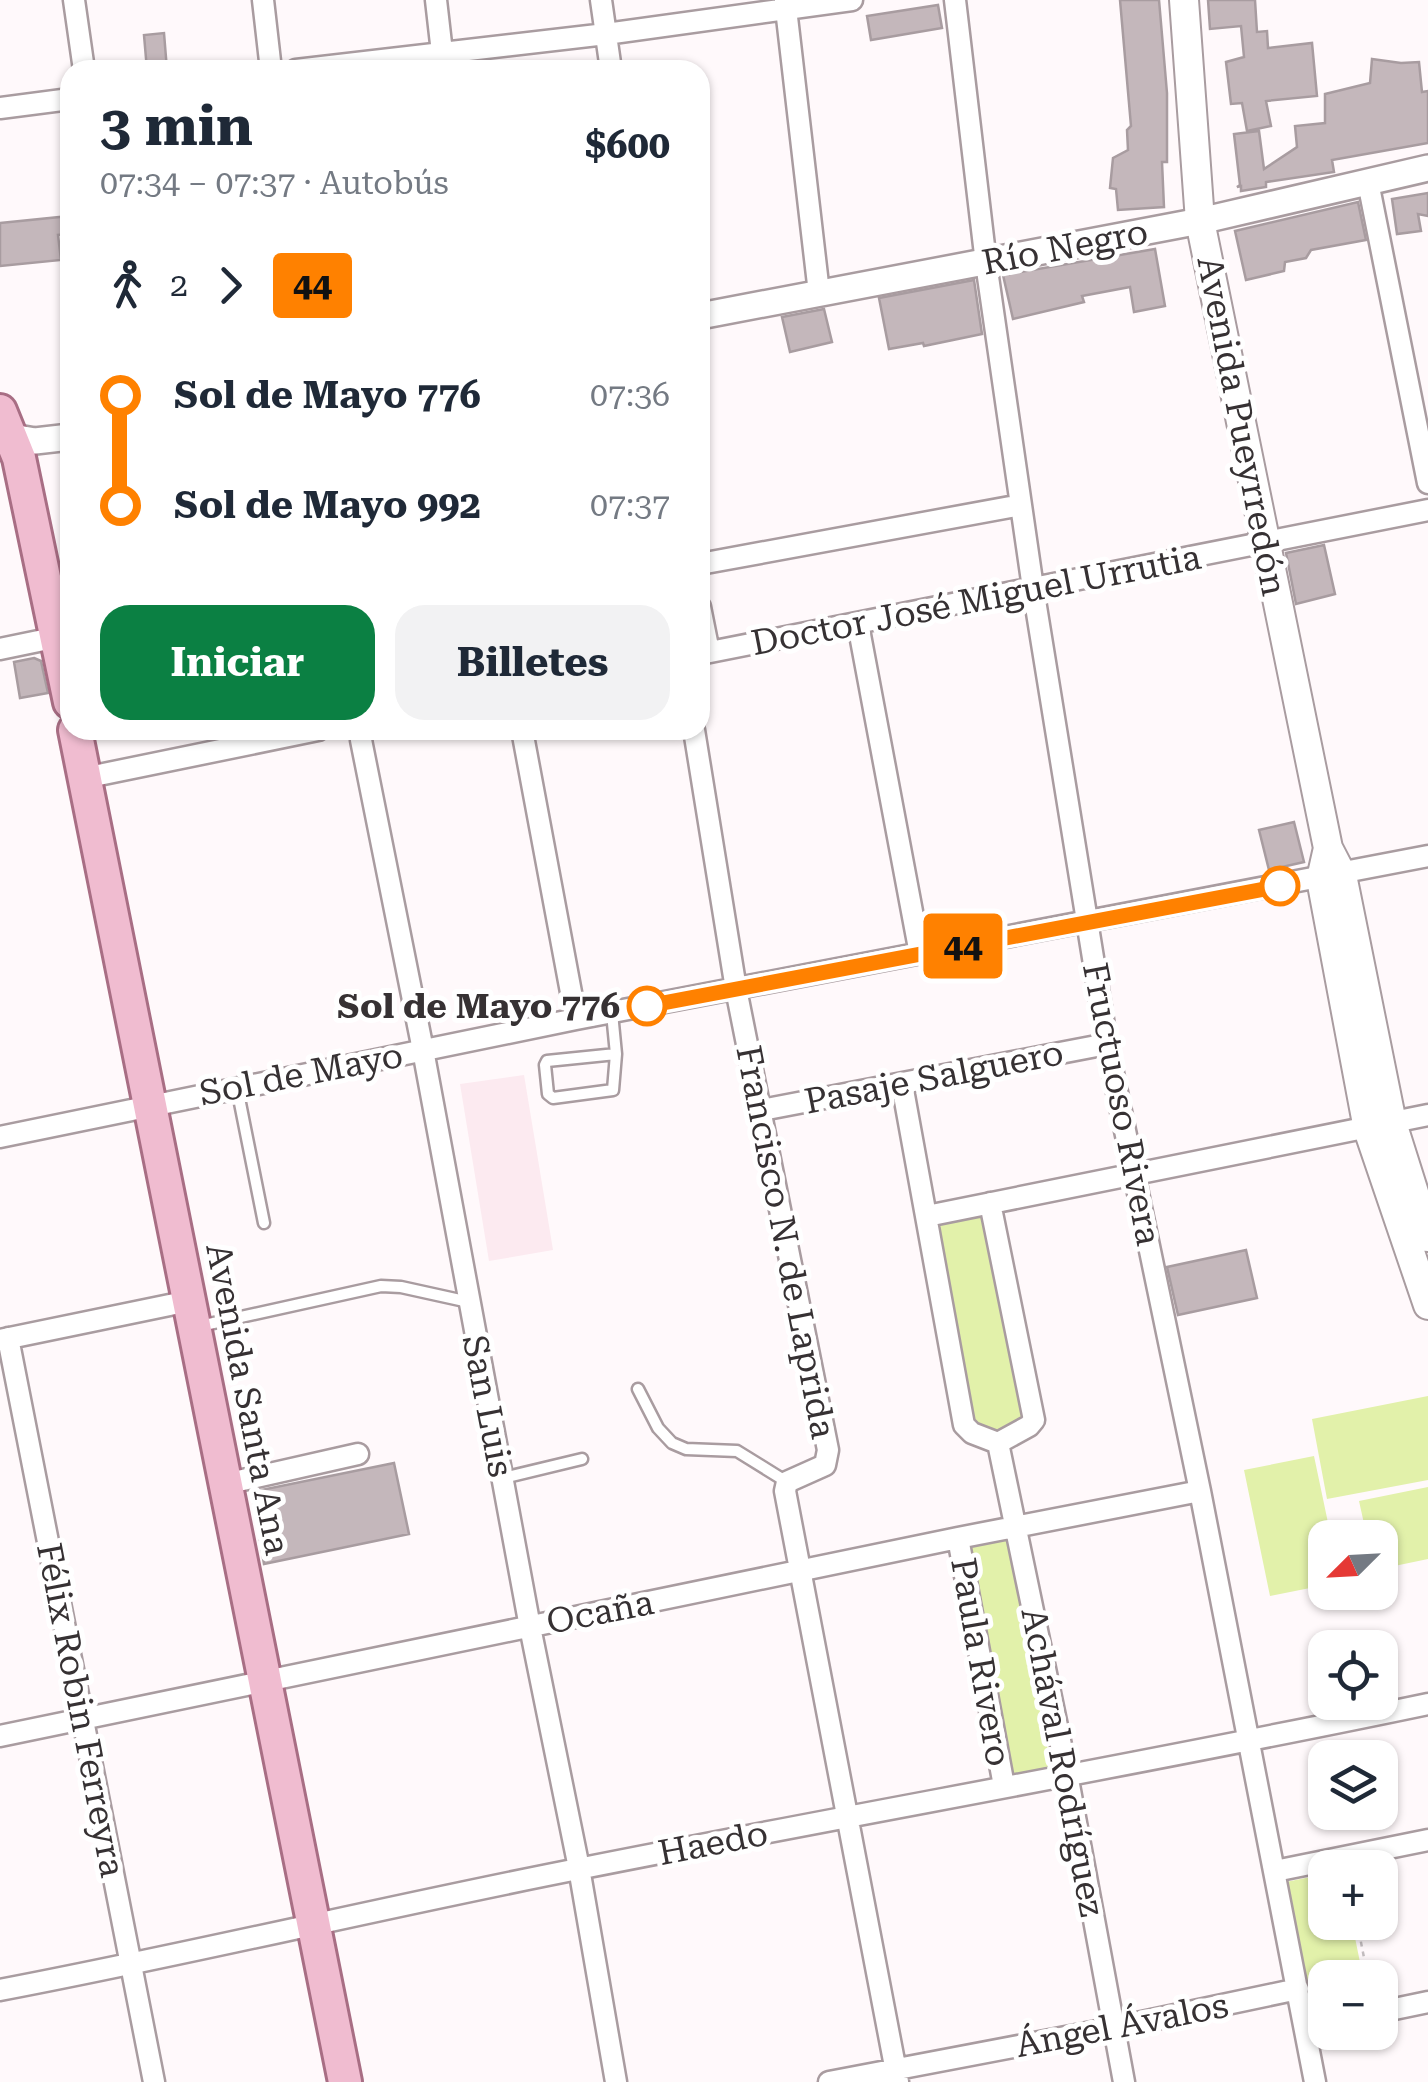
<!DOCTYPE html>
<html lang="es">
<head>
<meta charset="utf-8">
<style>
  body { margin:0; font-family:"Roboto Serif",serif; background:#f2f2f3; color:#1f2937; height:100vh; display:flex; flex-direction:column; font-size:38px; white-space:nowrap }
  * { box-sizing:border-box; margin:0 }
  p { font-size:32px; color:#747a83 }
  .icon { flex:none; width:55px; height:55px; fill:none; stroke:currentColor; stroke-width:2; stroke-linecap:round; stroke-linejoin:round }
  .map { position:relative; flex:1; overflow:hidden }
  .details { position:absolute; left:60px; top:60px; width:650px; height:680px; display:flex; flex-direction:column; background:#fff; border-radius:30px; box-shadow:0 2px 8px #0004 }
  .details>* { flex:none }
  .badge { padding:0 20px; border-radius:8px; font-size:35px; line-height:65px }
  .needle { width:65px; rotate:246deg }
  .buttons { position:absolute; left:1308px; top:1520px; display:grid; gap:20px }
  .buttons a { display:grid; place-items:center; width:90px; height:90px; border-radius:20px; background:#fff; box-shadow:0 2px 8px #0004; font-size:50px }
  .map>.badge { position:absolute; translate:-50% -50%; box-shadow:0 0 0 5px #fff }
  .legs { display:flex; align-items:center; gap:15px; height:110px; padding:0 40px; font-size:32px }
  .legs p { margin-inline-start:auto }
  .head { display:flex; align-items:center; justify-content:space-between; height:170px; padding:0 40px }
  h1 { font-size:55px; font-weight:700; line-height:75px }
  .action { display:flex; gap:20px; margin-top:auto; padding:20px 40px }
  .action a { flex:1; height:115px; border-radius:30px; background:#0b8043; color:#fff; font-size:40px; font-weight:700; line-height:115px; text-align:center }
  .action a+a { background:#f2f2f3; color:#1f2937 }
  ul { padding:0 40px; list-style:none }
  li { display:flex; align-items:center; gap:35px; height:110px; font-size:38px }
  li i { display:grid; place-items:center; width:15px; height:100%; margin:0 12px; background:currentColor }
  li i::after { content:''; width:25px; height:25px; margin:-12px; border:8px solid; border-radius:50%; background:#fff }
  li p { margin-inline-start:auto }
  li:first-child i { background:linear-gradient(#0000 50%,currentColor 0) }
  li:last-child i { background:linear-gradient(currentColor 50%,#0000 0) }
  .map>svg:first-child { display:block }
  .built { fill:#fceaf0 }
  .green { fill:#e2f1aa }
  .building { fill:#c4b7bb; stroke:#a89ca0; stroke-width:2.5 }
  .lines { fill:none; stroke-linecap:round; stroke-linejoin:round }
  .service-casing { stroke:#a99ca0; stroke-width:15 }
  .minor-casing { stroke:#a99ca0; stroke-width:25 }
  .tertiary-casing { stroke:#a99ca0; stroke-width:30 }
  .secondary-casing { stroke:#a99ca0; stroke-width:32 }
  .primary-casing { stroke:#a86e84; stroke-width:38 }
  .path { stroke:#c3bdbf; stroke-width:2.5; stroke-dasharray:5 5; stroke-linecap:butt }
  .service { stroke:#fff; stroke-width:10 }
  .minor { stroke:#fff; stroke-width:20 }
  .tertiary { stroke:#fff; stroke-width:25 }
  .secondary { stroke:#fff; stroke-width:28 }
  .primary { stroke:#f0bcd0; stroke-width:32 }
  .line-1-casing { stroke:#fff; stroke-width:22 }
  .line-1 { stroke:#ff8100; stroke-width:15 }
  .stop-1-dot { fill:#fff; stroke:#ff8100; stroke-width:5 }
  .labels { text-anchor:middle; stroke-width:10; stroke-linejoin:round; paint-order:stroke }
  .street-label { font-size:35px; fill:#363133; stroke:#fff }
  .stop-label { font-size:35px; font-weight:bold; fill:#363133; stroke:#fff; text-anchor:end }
</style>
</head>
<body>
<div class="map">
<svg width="1428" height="2082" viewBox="0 0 1428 2082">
  <rect width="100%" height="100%" fill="#fff9fb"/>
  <path class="built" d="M 524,1075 L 553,1250 L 489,1261 L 460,1084 Z"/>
  <path class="green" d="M 986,1208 L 1029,1417 L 998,1437 L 970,1420 L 932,1218 Z
    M 1428,1396 L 1428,1480 L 1327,1499 L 1312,1419 Z
    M 1314,1456 L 1331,1537 L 1325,1538 L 1325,1585 L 1270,1596 L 1244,1470 Z
    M 1428,1487 L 1428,1559 L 1380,1569 L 1380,1538 L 1367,1537 L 1359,1501 Z
    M 1007,1539 L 1052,1771 L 1010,1779 L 967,1548 Z
    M 1325,1874 L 1325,1922 L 1352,1923 L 1363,1977 L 1325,1978 L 1325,2015 L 1312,2017 L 1286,1882 Z"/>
  <path class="building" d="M 1120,0 L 1159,0 L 1167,93 L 1167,162 L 1162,162 L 1164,207 L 1118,210 L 1116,189 L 1110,188 L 1113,158 L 1128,150 L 1127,130 L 1131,126 Z
    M 1208,0 L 1255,0 L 1257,32 L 1267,31 L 1268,48 L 1312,43 L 1317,96 L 1266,101 L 1271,126 L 1247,131 L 1242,103 L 1231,104 L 1226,62 L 1244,57 L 1241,26 L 1210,29 Z
    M 938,5 L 942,28 L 871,40 L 867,16 Z
    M 164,33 L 167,70 L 147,70 L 144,35 Z
    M 1372,59 L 1401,63 L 1419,62 L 1422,92 L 1428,91 L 1428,143 L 1332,160 L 1334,172 L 1266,182 L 1266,187 L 1241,191 L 1241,186 L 1237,187 L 1240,185 L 1234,134 L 1259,131 L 1264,169 L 1297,147 L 1295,126 L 1325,123 L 1325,94 L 1370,83 Z
    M 1428,193 L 1428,216 L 1418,214 L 1421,231 L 1397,234 L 1392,199 Z
    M 1358,202 L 1366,240 L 1311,250 L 1306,258 L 1285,262 L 1284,271 L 1246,280 L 1235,231 Z
    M 70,216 L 70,234 L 58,235 L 61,260 L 0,266 L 0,223 Z
    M 1155,249 L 1165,306 L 1134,312 L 1130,287 L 1082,296 L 1084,302 L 1013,319 L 1003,275 Z
    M 974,280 L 982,334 L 924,346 L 923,343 L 889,349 L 879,298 Z
    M 824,309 L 832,342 L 790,352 L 782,317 Z
    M 1324,545 L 1335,594 L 1296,604 L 1286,553 Z
    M 34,658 L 41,661 L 48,693 L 20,698 L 14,662 Z
    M 1294,822 L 1304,862 L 1269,870 L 1259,830 Z
    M 1246,1250 L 1257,1298 L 1178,1315 L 1167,1267 Z
    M 394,1463 L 409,1534 L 264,1564 L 252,1492 Z"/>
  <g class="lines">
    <defs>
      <path id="service" d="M 612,1013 L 616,1054 L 613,1090 L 553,1098 L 548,1094 L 545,1065 L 547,1061 L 616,1054
        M 237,1088 L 264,1223
        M 200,1326 L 381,1286 L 401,1287 L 469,1302
        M 638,1389 L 658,1428 L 672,1443 L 686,1449 L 737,1451 L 787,1482
        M 503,1478 L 582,1459"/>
      <path id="minor" d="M 74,0 L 84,70
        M 263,0 L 271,70
        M 436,0 L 444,70
        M 601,0 L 611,70
        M 785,0 L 819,293
        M 955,0 L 986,263 L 1033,588 L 1107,1044 L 1200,1491 L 1315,2082
        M 296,70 L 606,34 L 852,0
        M 0,108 L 70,99
        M 1368,182 L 1428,483
        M 700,564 L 1021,505
        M 700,607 L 709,652
        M 858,624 L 920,954
        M 0,649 L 58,637
        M 700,654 L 1428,510
        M 364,730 L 361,740 L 423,1050 L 530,1627 L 579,1868 L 616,2082
        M 522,730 L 576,1019
        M 694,730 L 736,989 L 828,1450 L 825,1465 L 787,1482 L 785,1491 L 898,2082
        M 84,778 L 318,730
        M 902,1084 L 964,1425 L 972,1433 L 998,1443 L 1029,1426 L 1034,1420 L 990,1203
        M 762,1110 L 1107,1044
        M 0,1137 L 576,1019 L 1428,856
        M 927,1216 L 1428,1115
        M 8,1338 L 154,2082
        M 0,1340 L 189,1301
        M 998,1443 L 1067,1774 L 1124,2082
        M 225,1484 L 358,1454
        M 958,1538 L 1004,1786
        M 0,1736 L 958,1538 L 1200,1491
        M 1275,1871 L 1428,1840
        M 0,1990 C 195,1953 388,1906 583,1868 C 865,1812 1147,1763 1428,1704
        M 1380,2012 L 1428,2002
        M 829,2082 L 1113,2028 L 1298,1989"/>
      <path id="tertiary" d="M 700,316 L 1200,221 L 1428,168
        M 0,435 L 35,441 L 70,437"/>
      <path id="secondary" d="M 1184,0 L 1200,221 L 1328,848 L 1342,875 L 1392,1123 L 1428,1237
        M 1328,848 L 1321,879 L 1368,1129 L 1428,1305"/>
      <path id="primary" d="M 0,411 L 19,458 L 70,702
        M 75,730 L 345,2082"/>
    </defs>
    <use href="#service" class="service-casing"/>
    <use href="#minor" class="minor-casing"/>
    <use href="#tertiary" class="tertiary-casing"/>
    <use href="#secondary" class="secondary-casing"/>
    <use href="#primary" class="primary-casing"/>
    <path class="path" d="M 1357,1922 L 1368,1978"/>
    <use href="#service" class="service"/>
    <use href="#minor" class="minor"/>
    <use href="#tertiary" class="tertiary"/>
    <use href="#secondary" class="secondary"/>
    <use href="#primary" class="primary"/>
  </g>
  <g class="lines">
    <defs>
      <path id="line-1" d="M 647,1006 L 1280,886"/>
    </defs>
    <use href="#line-1" class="line-1-casing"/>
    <use href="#line-1" class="line-1"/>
  </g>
  <g class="stop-1-dot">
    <circle cx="1280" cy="886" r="18"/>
    <circle cx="647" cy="1006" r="18"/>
  </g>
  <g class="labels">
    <g class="street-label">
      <text transform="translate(1065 247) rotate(-11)" y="12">Río Negro</text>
      <text transform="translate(1242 426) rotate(79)" y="12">Avenida Pueyrredón</text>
      <text transform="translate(976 600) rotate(-11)" y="12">Doctor José Miguel Urrutia</text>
      <text transform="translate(301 1074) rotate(-11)" y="12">Sol de Mayo</text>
      <text transform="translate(934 1077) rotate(-11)" y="12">Pasaje Salguero</text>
      <text transform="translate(1122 1104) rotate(79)" y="12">Fructuoso Rivera</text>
      <text transform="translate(786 1242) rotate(79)" y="12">Francisco N. de Laprida</text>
      <text transform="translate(248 1399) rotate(79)" y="12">Avenida Santa Ana</text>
      <text transform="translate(488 1406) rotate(79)" y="12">San Luis</text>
      <text transform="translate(600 1612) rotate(-11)" y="12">Ocaña</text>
      <text transform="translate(981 1662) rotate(80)" y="12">Paula Rivero</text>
      <text transform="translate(81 1710) rotate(79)" y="12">Félix Robin Ferreyra</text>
      <text transform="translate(1063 1762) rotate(79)" y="12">Achával Rodríguez</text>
      <text transform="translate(713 1843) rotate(-11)" y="12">Haedo</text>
      <text transform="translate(1122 2025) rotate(-11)" y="12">Ángel Ávalos</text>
    </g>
    <g class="stop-label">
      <text x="620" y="1018">Sol de Mayo 776</text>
    </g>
  </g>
</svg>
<div class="buttons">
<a><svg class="needle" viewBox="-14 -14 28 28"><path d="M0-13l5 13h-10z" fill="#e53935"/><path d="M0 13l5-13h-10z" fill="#747a83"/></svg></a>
<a><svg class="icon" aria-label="locate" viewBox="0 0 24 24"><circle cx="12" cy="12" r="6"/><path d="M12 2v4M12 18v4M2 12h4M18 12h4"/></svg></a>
<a><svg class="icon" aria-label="layers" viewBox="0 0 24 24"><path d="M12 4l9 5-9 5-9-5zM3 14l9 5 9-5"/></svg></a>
<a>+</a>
<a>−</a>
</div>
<b class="badge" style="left:963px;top:946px;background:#ff8100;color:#111">44</b>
<section class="details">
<div class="head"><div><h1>3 min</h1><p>07:34 – 07:37 · Autobús</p></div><b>$600</b></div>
<div class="legs"><svg class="icon" aria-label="walk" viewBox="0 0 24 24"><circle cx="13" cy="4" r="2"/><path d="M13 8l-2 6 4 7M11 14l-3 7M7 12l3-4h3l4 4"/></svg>2<svg class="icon" aria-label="forward" viewBox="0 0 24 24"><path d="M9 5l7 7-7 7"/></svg><b class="badge" style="background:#ff8100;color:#111">44</b></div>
<ul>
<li><i style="color:#ff8100"></i><b>Sol de Mayo 776</b><p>07:36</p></li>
<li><i style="color:#ff8100"></i><b>Sol de Mayo 992</b><p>07:37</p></li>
</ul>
<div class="action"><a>Iniciar</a><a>Billetes</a></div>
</section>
</div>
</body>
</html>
